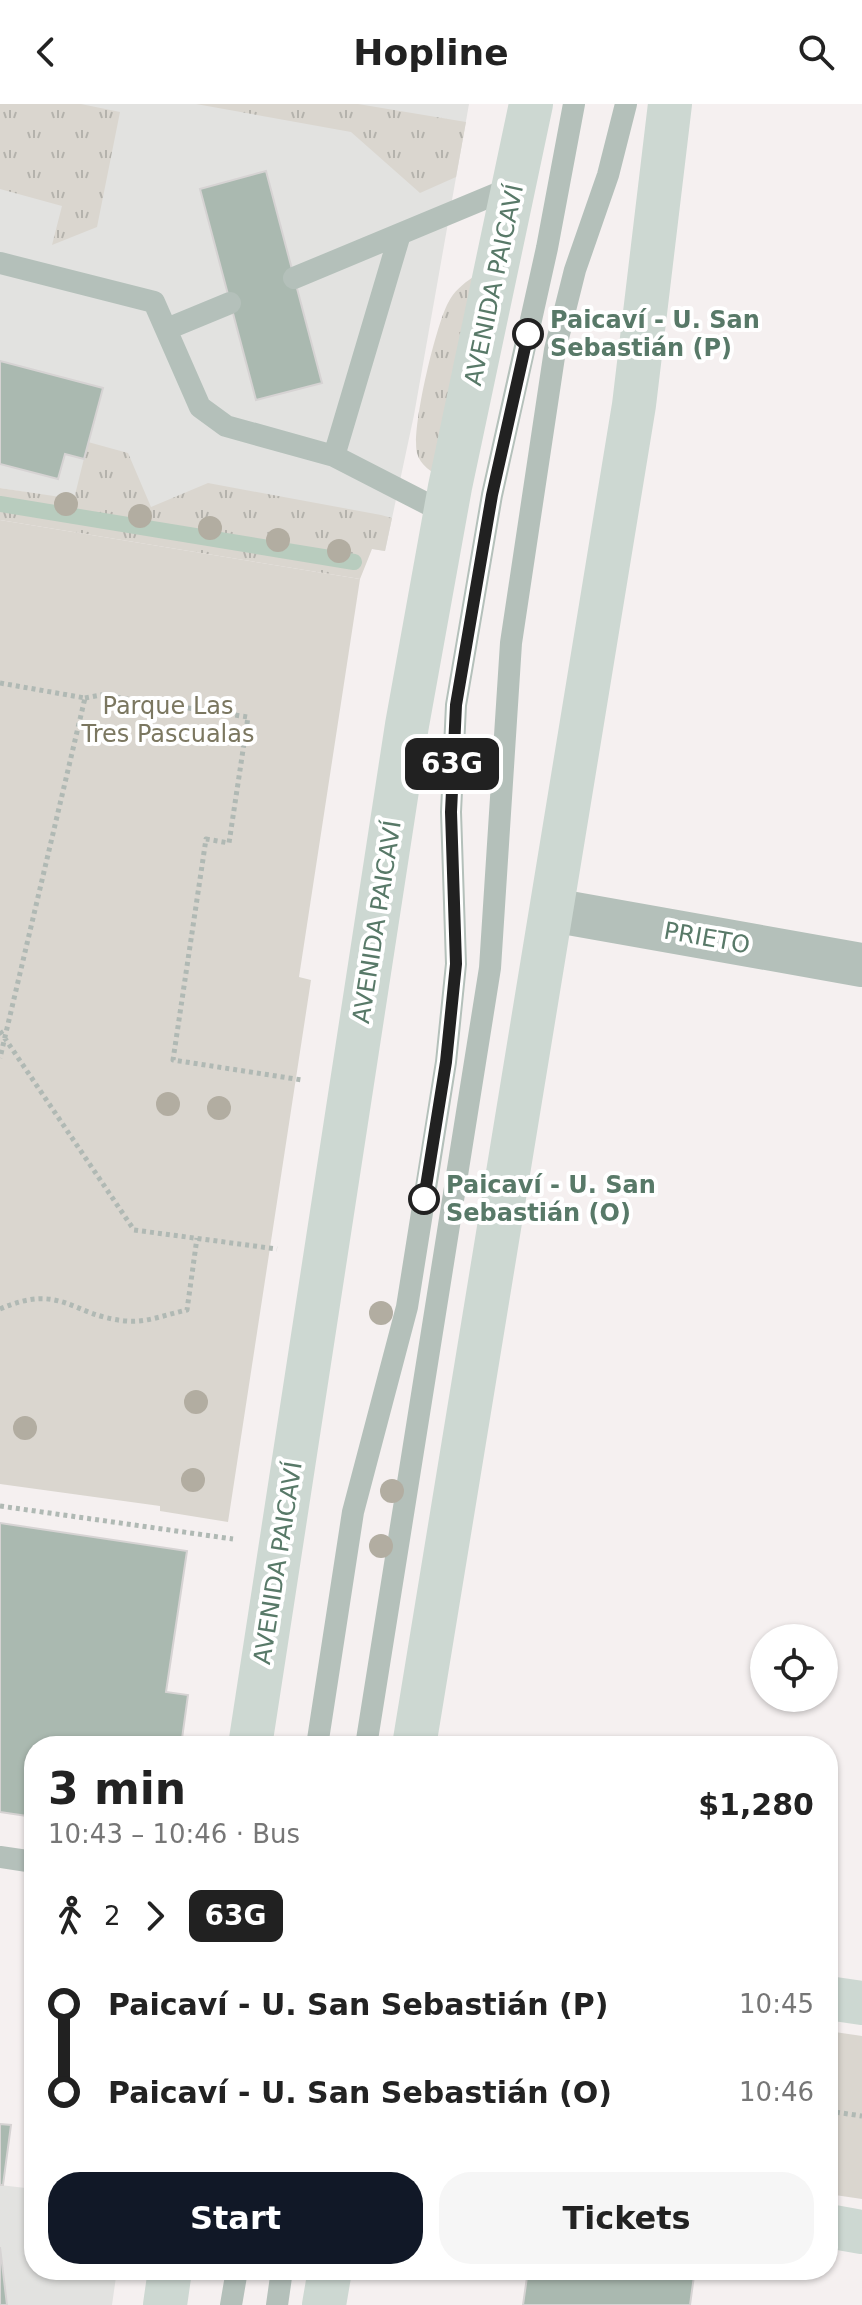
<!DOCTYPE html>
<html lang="en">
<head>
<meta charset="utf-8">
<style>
  body { margin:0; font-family:"DejaVu Sans",sans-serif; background:#f6f6f6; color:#222; height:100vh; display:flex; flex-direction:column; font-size:30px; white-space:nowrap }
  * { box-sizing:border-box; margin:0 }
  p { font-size:26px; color:#767676 }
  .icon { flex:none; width:44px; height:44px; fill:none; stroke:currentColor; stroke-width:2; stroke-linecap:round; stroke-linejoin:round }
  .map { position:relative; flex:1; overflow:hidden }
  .details { position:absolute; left:24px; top:1632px; width:814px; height:544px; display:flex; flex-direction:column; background:#fff; border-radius:32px; box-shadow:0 2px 6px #0004 }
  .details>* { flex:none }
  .badge { padding:0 16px; border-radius:12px; font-size:28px; line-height:52px }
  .fabs { position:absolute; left:750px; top:1520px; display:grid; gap:16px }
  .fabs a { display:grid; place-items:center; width:88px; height:88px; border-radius:50%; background:#fff; box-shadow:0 2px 6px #0004; font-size:40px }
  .map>.badge { position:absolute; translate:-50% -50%; box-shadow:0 0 0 4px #fff }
  .legs { display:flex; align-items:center; gap:12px; height:88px; padding:0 24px; font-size:26px }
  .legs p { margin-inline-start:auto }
  .overview { display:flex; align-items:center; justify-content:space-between; height:136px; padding:0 24px }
  h1 { font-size:44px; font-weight:700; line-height:60px }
  .action { display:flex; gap:16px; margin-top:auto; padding:16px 24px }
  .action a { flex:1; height:92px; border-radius:32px; background:#111827; color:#fff; font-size:32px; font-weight:700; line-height:92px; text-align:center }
  .action a+a { background:#f6f6f6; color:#222 }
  ul { padding:0 24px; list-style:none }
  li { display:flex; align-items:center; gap:28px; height:88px; font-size:30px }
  li i { display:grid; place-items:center; width:12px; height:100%; margin:0 10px; background:currentColor }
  li i::after { content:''; width:20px; height:20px; margin:-10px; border:6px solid; border-radius:50%; background:#fff }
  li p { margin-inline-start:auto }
  li:first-child i { background:linear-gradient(#0000 50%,currentColor 0) }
  li:last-child i { background:linear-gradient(currentColor 50%,#0000 0) }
  header { display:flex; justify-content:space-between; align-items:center; height:104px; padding:0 24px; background:#fff; font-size:36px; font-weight:700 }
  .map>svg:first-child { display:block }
  .built { fill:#e2e2e0 }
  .grass { fill:url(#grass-tufts) }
  .park { fill:#dad6cf }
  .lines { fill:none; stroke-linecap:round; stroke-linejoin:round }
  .stream { stroke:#b8ccbe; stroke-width:16 }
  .building { fill:#aab9b0; stroke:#d6d3d3; stroke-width:2 }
  .path { stroke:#b0b9b4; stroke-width:5; stroke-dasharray:4 4; stroke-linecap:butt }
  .service { stroke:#b4c0ba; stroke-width:22 }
  .minor { stroke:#b4c0ba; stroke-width:44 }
  .secondary { stroke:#cdd8d2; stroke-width:44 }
  .primary { stroke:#cdd8d2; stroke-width:44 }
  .tree { fill:#b2ada1 }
  .line-1-casing { stroke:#fff; stroke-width:18 }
  .line-1 { stroke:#212121; stroke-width:12 }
  .stop-1-dot { fill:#fff; stroke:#212121; stroke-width:4 }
  .labels { text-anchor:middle; stroke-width:8; stroke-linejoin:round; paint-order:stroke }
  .street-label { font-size:24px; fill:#587968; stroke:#fff }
  .stop-label { font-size:24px; font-weight:bold; fill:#587968; stroke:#fff; text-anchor:start }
  .park-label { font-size:24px; fill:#7b7760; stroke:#fff }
</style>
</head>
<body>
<header><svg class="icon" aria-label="back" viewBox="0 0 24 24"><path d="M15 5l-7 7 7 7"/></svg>Hopline<svg class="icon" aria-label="search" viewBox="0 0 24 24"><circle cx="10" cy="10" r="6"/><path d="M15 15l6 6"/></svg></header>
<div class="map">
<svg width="862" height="2201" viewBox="0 0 862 2201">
  <defs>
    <pattern id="grass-tufts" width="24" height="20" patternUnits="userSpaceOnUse" patternTransform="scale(2)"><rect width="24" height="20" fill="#dad6cf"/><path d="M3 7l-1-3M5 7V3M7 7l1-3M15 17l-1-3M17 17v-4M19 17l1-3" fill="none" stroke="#b4b2ac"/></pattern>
  </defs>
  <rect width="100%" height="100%" fill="#f5f0f0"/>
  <path class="built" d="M 0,0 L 469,0 L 414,311 L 385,447 L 0,384 Z
    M 0,2081 L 34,2085 L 34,2166 L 117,2166 L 112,2201 L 0,2201 Z"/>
  <path class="grass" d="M 0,0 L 81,0 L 120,8 L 97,123 L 52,141 L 62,102 L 0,85 Z
    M 196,0 L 358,0 L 466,18 L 456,73 L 420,89 L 351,28 Z
    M 473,173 L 442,375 C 432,368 420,361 417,349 C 411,325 436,221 448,199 C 454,187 463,180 473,173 Z
    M 88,338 L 128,349 L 151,403 L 208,379 L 381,411 L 392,414 L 385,447 L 372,445 L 360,475 L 0,416 L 0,384 L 74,395 Z"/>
  <path class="park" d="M 0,416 L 360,475 L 299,873 L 311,876 L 228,1418 L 160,1407 L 160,1402 L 0,1380 Z
    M 828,1927 L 862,1932 L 862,2095 L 828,2090 Z"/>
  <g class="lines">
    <path class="stream" d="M 0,400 L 354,458"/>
  </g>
  <path class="building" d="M 266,67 L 322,279 L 256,296 L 200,85 Z
    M 0,257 L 103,284 L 84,355 L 65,350 L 58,375 L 0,360 Z
    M 0,1419 L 187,1447 L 166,1588 L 188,1591 L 181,1642 L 34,1642 L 34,1713 L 0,1708 Z
    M 0,2020 L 11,2021 L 3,2081 L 0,2081 Z
    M 0,2143 L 7,2201 L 0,2201 Z
    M 528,2166 L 658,2166 L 694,2172 L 690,2201 L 523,2201 Z"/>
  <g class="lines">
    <path class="path" d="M 0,579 L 85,594 L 0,954
      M 85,594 L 101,591 L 248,613 L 229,739 L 206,735 L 173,956 L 302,976
      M 0,927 L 134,1126 L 277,1145
      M 0,1205 C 62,1178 71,1212 126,1217 C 147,1219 167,1210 187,1206 L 197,1134
      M 0,1402 L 233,1435
      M 828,2007 L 862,2012"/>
    <path class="service" d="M 0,159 L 154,198 L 200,303 L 226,322 L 334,352 L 400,130
      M 294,174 L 515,82
      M 167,225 L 230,199
      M 334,352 L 445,409
      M 317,1642 L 353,1408 L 407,1203 L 446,958 L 456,860 L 451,708 L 456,601 L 492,391 L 547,144 L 574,0
      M 366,1642 L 490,864 L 511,539 L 555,246 L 575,166 L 608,71 L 626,0
      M 0,1753 L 34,1758
      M 231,2201 L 237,2166
      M 277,2201 L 282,2166"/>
    <path class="minor" d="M 552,806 L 862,861"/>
    <path class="secondary" d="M 828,1894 L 862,1899
      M 828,2122 L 862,2128"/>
    <path class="primary" d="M 250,1642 L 407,621 L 450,383 L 531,0
      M 414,1642 L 634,301 L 670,0
      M 165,2201 L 170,2166
      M 324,2201 L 330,2166"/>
  </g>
  <g class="tree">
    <circle cx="66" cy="400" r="12"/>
    <circle cx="140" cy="412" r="12"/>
    <circle cx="210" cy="424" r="12"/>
    <circle cx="278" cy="436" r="12"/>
    <circle cx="339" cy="447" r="12"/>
    <circle cx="168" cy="1000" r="12"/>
    <circle cx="219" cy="1004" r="12"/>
    <circle cx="381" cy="1209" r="12"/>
    <circle cx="196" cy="1298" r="12"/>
    <circle cx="25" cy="1324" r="12"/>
    <circle cx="193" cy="1376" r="12"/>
    <circle cx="392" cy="1387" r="12"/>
    <circle cx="381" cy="1442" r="12"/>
  </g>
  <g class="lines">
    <defs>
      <path id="line-1" d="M 424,1095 L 446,958 L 456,860 L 451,708 L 456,601 L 492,391 L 528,230"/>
    </defs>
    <use href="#line-1" class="line-1-casing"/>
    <use href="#line-1" class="line-1"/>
  </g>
  <g class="stop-1-dot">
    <circle cx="528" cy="230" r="14"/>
    <circle cx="424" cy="1095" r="14"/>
  </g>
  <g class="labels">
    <g class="street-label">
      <text transform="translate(494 181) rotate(-78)" y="8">AVENIDA PAICAVÍ</text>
      <text transform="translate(377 818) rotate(-81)" y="8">AVENIDA PAICAVÍ</text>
      <text transform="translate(707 834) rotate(10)" y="8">PRIETO</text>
      <text transform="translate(278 1459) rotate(-81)" y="8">AVENIDA PAICAVÍ</text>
    </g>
    <g class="stop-label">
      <text x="550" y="224">Paicaví - U. San<tspan x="550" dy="28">Sebastián (P)</tspan></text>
      <text x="446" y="1089">Paicaví - U. San<tspan x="446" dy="28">Sebastián (O)</tspan></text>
    </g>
    <g class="park-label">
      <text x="168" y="610">Parque Las<tspan x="168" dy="28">Tres Pascualas</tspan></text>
    </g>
  </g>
</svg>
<div class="fabs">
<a><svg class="icon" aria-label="locate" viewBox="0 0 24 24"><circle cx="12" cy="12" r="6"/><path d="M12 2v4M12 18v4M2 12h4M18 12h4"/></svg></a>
</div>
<b class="badge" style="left:452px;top:660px;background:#212121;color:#fff">63G</b>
<section class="details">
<div class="overview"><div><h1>3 min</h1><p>10:43 – 10:46 · Bus</p></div><b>$1,280</b></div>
<div class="legs"><svg class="icon" aria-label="walk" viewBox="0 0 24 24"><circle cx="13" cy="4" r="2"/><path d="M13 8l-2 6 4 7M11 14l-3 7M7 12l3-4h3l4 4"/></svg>2<svg class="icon" aria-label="forward" viewBox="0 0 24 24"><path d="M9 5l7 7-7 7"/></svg><b class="badge" style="background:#212121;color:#fff">63G</b></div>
<ul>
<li><i style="color:#212121"></i><b>Paicaví - U. San Sebastián (P)</b><p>10:45</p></li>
<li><i style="color:#212121"></i><b>Paicaví - U. San Sebastián (O)</b><p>10:46</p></li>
</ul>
<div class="action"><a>Start</a><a>Tickets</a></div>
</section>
</div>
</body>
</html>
